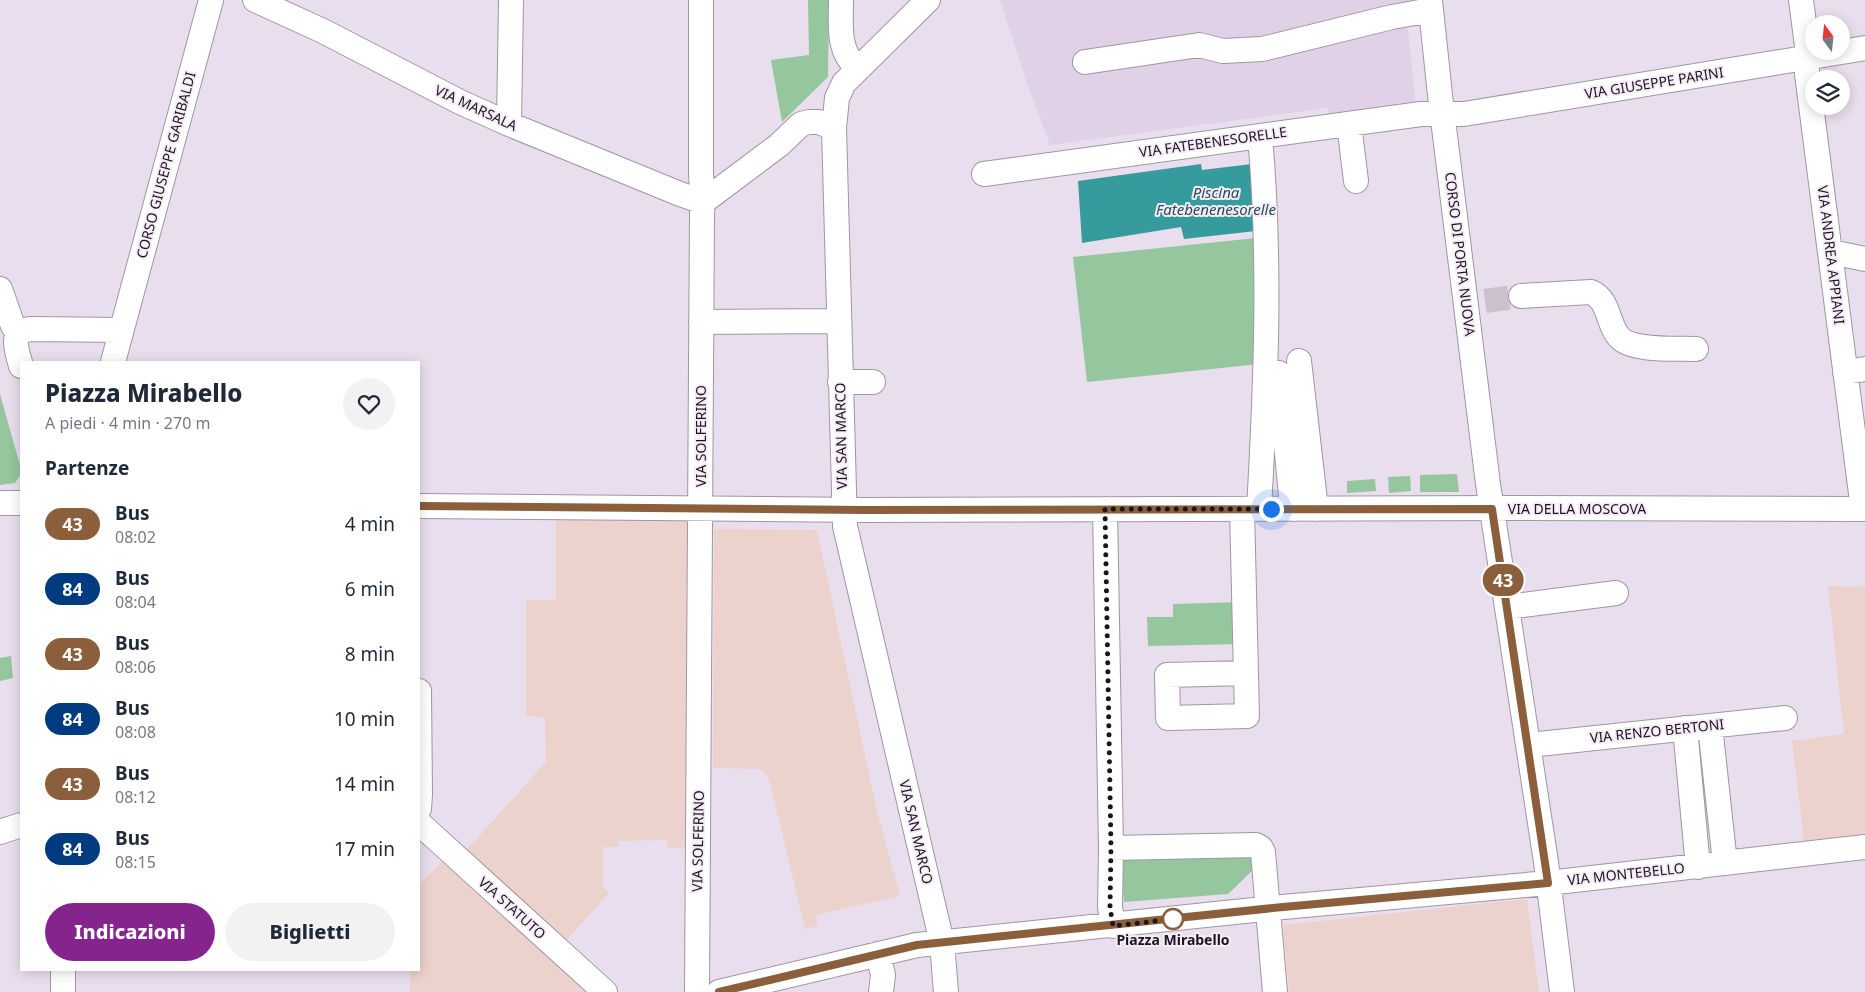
<!DOCTYPE html>
<html lang="it">
<head>
<meta charset="utf-8">
<style>
  body { margin:0; font-family:"Noto Sans",sans-serif; background:#f2f2f3; color:#1f2937; height:100vh; display:flex; flex-direction:column; font-size:19px; white-space:nowrap }
  * { box-sizing:border-box; margin:0 }
  p { font-size:16px; color:#747a83 }
  .icon { flex:none; width:28px; height:28px; fill:none; stroke:currentColor; stroke-width:2; stroke-linecap:round; stroke-linejoin:round }
  .map { position:relative; flex:1; overflow:hidden }
  .sheet { position:absolute; left:20px; top:361px; width:400px; height:610px; display:flex; flex-direction:column; background:#fff; border-radius:0px; box-shadow:0 2px 12px #0003 }
  .sheet>* { flex:none }
  .badge { padding:0 10px; border-radius:16px; font-size:18px; line-height:32px }
  .needle { width:32px; rotate:345deg }
  .tools { position:absolute; left:1805px; top:15px; display:grid; gap:10px }
  .tools a { display:grid; place-items:center; width:45px; height:45px; border-radius:50%; background:#fff; box-shadow:0 2px 12px #0003; font-size:25px }
  .you { position:absolute; width:25px; height:25px; margin:-12px; border:4px solid #fff; border-radius:50%; background:#1a73e8; box-shadow:0 0 0 8px #1a73e833 }
  .map>.badge { position:absolute; translate:-50% -50%; box-shadow:0 0 0 2px #fff }
  h2 { padding:0 25px; font-size:19px; line-height:45px }
  .round { display:grid; place-items:center; flex:none; width:52px; height:52px; border-radius:26px; background:#f2f2f3 }
  .summary { display:flex; align-items:center; justify-content:space-between; height:85px; padding:0 25px }
  h1 { font-size:24px; font-weight:800; line-height:38px }
  .button { display:flex; gap:10px; margin-top:auto; padding:10px 25px }
  .button a { flex:1; height:58px; border-radius:30px; background:#86248e; color:#fff; font-size:20px; font-weight:800; line-height:58px; text-align:center }
  .button a+a { background:#f2f2f3; color:#1f2937 }
  ul { padding:0; list-style:none }
  li { display:flex; align-items:center; gap:15px; height:65px; padding:0 25px }
  li div { flex:1 }
  li b { display:block; font-size:19px }
  li em { font-style:normal }
  li .badge { min-width:55px; font-weight:700; text-align:center }
  .map>svg:first-child { display:block }
  .commercial { fill:#ecd2cc }
  .built { fill:#e1d1e6 }
  .green { fill:#95c69d }
  .water { fill:#369b9d }
  .lines { fill:none; stroke-linecap:round; stroke-linejoin:round }
  .minor-tunnel { stroke:#cac0ce; stroke-width:24; stroke-dasharray:24 12; stroke-linecap:butt }
  .minor-casing { stroke:#a095a3; stroke-width:26 }
  .minor { stroke:#fff; stroke-width:24 }
  .line-casing { stroke:#fff; stroke-width:11 }
  .line { stroke:#8b5e3c; stroke-width:8 }
  .walk { stroke:#1a161b; stroke-width:5; stroke-dasharray:0 9 }
  .stop-dot { fill:#fff; stroke:#8b5e3c; stroke-width:2.5 }
  .labels { text-anchor:middle; stroke-width:4; stroke-linejoin:round; paint-order:stroke }
  .street-label { font-size:14px; fill:#1a161b; stroke:#f7ebfa }
  .stop-label { font-size:14px; font-weight:bold; fill:#1a161b; stroke:#f7ebfa }
  .water-label { font-size:15px; font-style:italic; fill:#245050; stroke:#f7ebfa }
</style>
</head>
<body>
<div class="map">
<svg width="1865" height="992" viewBox="0 0 1865 992">
  <rect width="100%" height="100%" fill="#e9deed"/>
  <path class="commercial" d="M 556,508 L 699,509 L 696,847 L 668,848 L 667,840 L 619,841 L 618,847 L 603,847 L 603,887 L 609,893 L 559,948 L 457,857 L 470,846 L 546,762 L 545,717 L 526,716 L 526,600 L 556,600 Z
    M 714,529 L 817,530 L 876,807 L 900,896 L 816,915 L 818,926 L 805,929 L 769,778 L 760,769 L 713,768 Z
    M 1828,586 L 1865,587 L 1865,845 L 1807,852 L 1804,841 L 1792,741 L 1844,734 Z
    M 450,853 L 604,992 L 410,992 L 411,970 L 419,970 L 419,885 Z
    M 1527,899 L 1539,992 L 1289,992 L 1283,925 Z"/>
  <path class="built" d="M 1000,0 L 1409,0 L 1410,12 L 1407,23 L 1416,105 L 1329,115 L 1328,108 L 1050,145 L 1026,80 Z"/>
  <path class="green" d="M 808,0 L 829,0 L 828,77 L 782,122 L 771,60 L 809,55 Z
    M 1256,238 L 1269,363 L 1087,382 L 1073,257 Z
    M 0,394 L 21,469 L 21,474 L 15,483 L 0,485 Z
    M 1457,474 L 1459,492 L 1420,492 L 1420,475 Z
    M 1410,476 L 1411,491 L 1389,493 L 1388,477 Z
    M 1375,479 L 1376,491 L 1347,493 L 1347,481 Z
    M 1241,602 L 1242,644 L 1148,646 L 1147,617 L 1173,617 L 1173,604 Z
    M 11,656 L 13,678 L 0,681 L 0,658 Z
    M 1256,851 L 1257,866 L 1228,894 L 1124,902 L 1121,863 L 1130,853 Z"/>
  <path class="water" d="M 1201,164 L 1202,170 L 1252,164 L 1256,231 L 1184,239 L 1181,227 L 1082,243 L 1078,181 Z"/>
  <g class="lines">
    <path class="minor-tunnel" d="M 1485,301 L 1521,296"/>
    <defs>
      <path id="minor" d="M 255,0 L 323,31 L 460,102 L 509,124 L 680,194 L 703,202
        M 841,0 C 841,25 837,50 857,68
        M 928,0 L 844,83 L 837,98 L 834,128 L 845,526 L 942,943 L 946,992
        M 1430,0 L 1440,95 L 1488,484 L 1546,862 L 1562,992
        M 1801,0 L 1807,46 L 1807,74 L 1863,509
        M 1085,62 L 1199,45 L 1223,51 L 1262,49 L 1392,17 L 1431,10
        M 509,124 L 511,0
        M 1349,124 L 1356,181
        M 984,174 L 1421,114 L 1464,114 L 1865,48
        M 703,202 L 779,145 L 801,124 L 809,122 L 819,122 L 834,128
        M 1832,256 L 1841,254 L 1865,259
        M 0,289 L 13,326 L 18,333
        M 1521,296 L 1591,292 C 1610,300 1607,324 1619,337 C 1632,352 1678,348 1696,349
        M 701,322 L 839,321
        M 1299,361 L 1316,509
        M 113,362 L 211,0
        M 21,366 C 17,350 8,331 31,329 L 121,330
        M 1845,372 L 1865,369
        M 1279,373 L 1291,495 L 1294,509
        M 840,382 L 873,382
        M 0,503 L 21,503
        M 419,506 L 865,510 L 1511,508 L 1865,509
        M 1105,509 L 1111,848 L 1110,907 L 1113,926
        M 1242,509 L 1247,716 L 1168,718 L 1167,675 L 1246,673
        M 1259,509 C 1266,385 1271,260 1260,136
        M 1507,607 L 1616,593
        M 419,691 L 420,794 L 419,809
        M 1710,726 L 1725,863
        M 1685,728 L 1698,867
        M 1529,745 L 1785,718
        M 419,823 L 605,992
        M 0,832 L 21,825
        M 1111,848 L 1256,845 L 1261,848 L 1263,852 L 1275,992
        M 878,954 L 883,975 L 881,992
        M 63,992 L 63,970
        M 697,992 L 702,213 L 703,202 L 701,175 L 701,0
        M 719,992 L 917,945 L 1283,907 L 1548,883 L 1865,847"/>
    </defs>
    <use href="#minor" class="minor-casing"/>
    <use href="#minor" class="minor"/>
  </g>
  <g class="lines">
    <defs>
      <path id="line" d="M 419,506 L 865,510 L 1492,509 L 1548,883 L 1283,907 L 917,945 L 719,992"/>
    </defs>
    <use href="#line" class="line-casing"/>
    <use href="#line" class="line"/>
    <path class="walk" d="M 1173,919 L 1113,926 L 1110,907 L 1111,848 L 1105,509 L 1271,509"/>
  </g>
  <circle class="stop-dot" cx="1173" cy="919" r="10"/>
  <g class="labels">
    <g class="street-label">
      <text transform="translate(1654 83) rotate(-9)" y="5">VIA GIUSEPPE PARINI</text>
      <text transform="translate(476 108) rotate(25)" y="5">VIA MARSALA</text>
      <text transform="translate(1213 142) rotate(-8)" y="5">VIA FATEBENESORELLE</text>
      <text transform="translate(166 165) rotate(-75)" y="5">CORSO GIUSEPPE GARIBALDI</text>
      <text transform="translate(1460 254) rotate(83)" y="5">CORSO DI PORTA NUOVA</text>
      <text transform="translate(1831 255) rotate(83)" y="5">VIA ANDREA APPIANI</text>
      <text transform="translate(701 436) rotate(-90)" y="5">VIA SOLFERINO</text>
      <text transform="translate(841 436) rotate(-91)" y="5">VIA SAN MARCO</text>
      <text x="1577" y="514">VIA DELLA MOSCOVA</text>
      <text transform="translate(1657 731) rotate(-6)" y="5">VIA RENZO BERTONI</text>
      <text transform="translate(916 832) rotate(77)" y="5">VIA SAN MARCO</text>
      <text transform="translate(698 841) rotate(-89)" y="5">VIA SOLFERINO</text>
      <text transform="translate(1626 874) rotate(-6)" y="5">VIA MONTEBELLO</text>
      <text transform="translate(512 908) rotate(42)" y="5">VIA STATUTO</text>
    </g>
    <g class="stop-label">
      <text x="1173" y="945">Piazza Mirabello</text>
    </g>
    <g class="water-label">
      <text x="1216" y="198">Piscina<tspan x="1216" dy="17">Fatebenenesorelle</tspan></text>
    </g>
  </g>
</svg>
<div class="tools">
<a><svg class="needle" viewBox="-14 -14 28 28"><path d="M0-13l5 13h-10z" fill="#e53935"/><path d="M0 13l5-13h-10z" fill="#747a83"/></svg></a>
<a><svg class="icon" aria-label="layers" viewBox="0 0 24 24"><path d="M12 4l9 5-9 5-9-5zM3 14l9 5 9-5"/></svg></a>
</div>
<div class="you" style="left:1271px;top:509px"></div>
<b class="badge" style="left:1503px;top:580px;background:#8b5e3c;color:#fff">43</b>
<section class="sheet">
<div class="summary"><div><h1>Piazza Mirabello</h1><p>A piedi · 4 min · 270 m</p></div><a class="round"><svg class="icon" aria-label="heart" viewBox="0 0 24 24"><path d="M12 20l-8-8c-3-5 5-10 8-4 3-6 11-1 8 4z"/></svg></a></div>
<h2>Partenze</h2>
<ul>
<li><span class="badge" style="background:#8b5e3c;color:#fff">43</span><div><b>Bus</b><p>08:02</p></div><em>4 min</em></li>
<li><span class="badge" style="background:#003b80;color:#fff">84</span><div><b>Bus</b><p>08:04</p></div><em>6 min</em></li>
<li><span class="badge" style="background:#8b5e3c;color:#fff">43</span><div><b>Bus</b><p>08:06</p></div><em>8 min</em></li>
<li><span class="badge" style="background:#003b80;color:#fff">84</span><div><b>Bus</b><p>08:08</p></div><em>10 min</em></li>
<li><span class="badge" style="background:#8b5e3c;color:#fff">43</span><div><b>Bus</b><p>08:12</p></div><em>14 min</em></li>
<li><span class="badge" style="background:#003b80;color:#fff">84</span><div><b>Bus</b><p>08:15</p></div><em>17 min</em></li>
</ul>
<div class="button"><a>Indicazioni</a><a>Biglietti</a></div>
</section>
</div>
</body>
</html>
